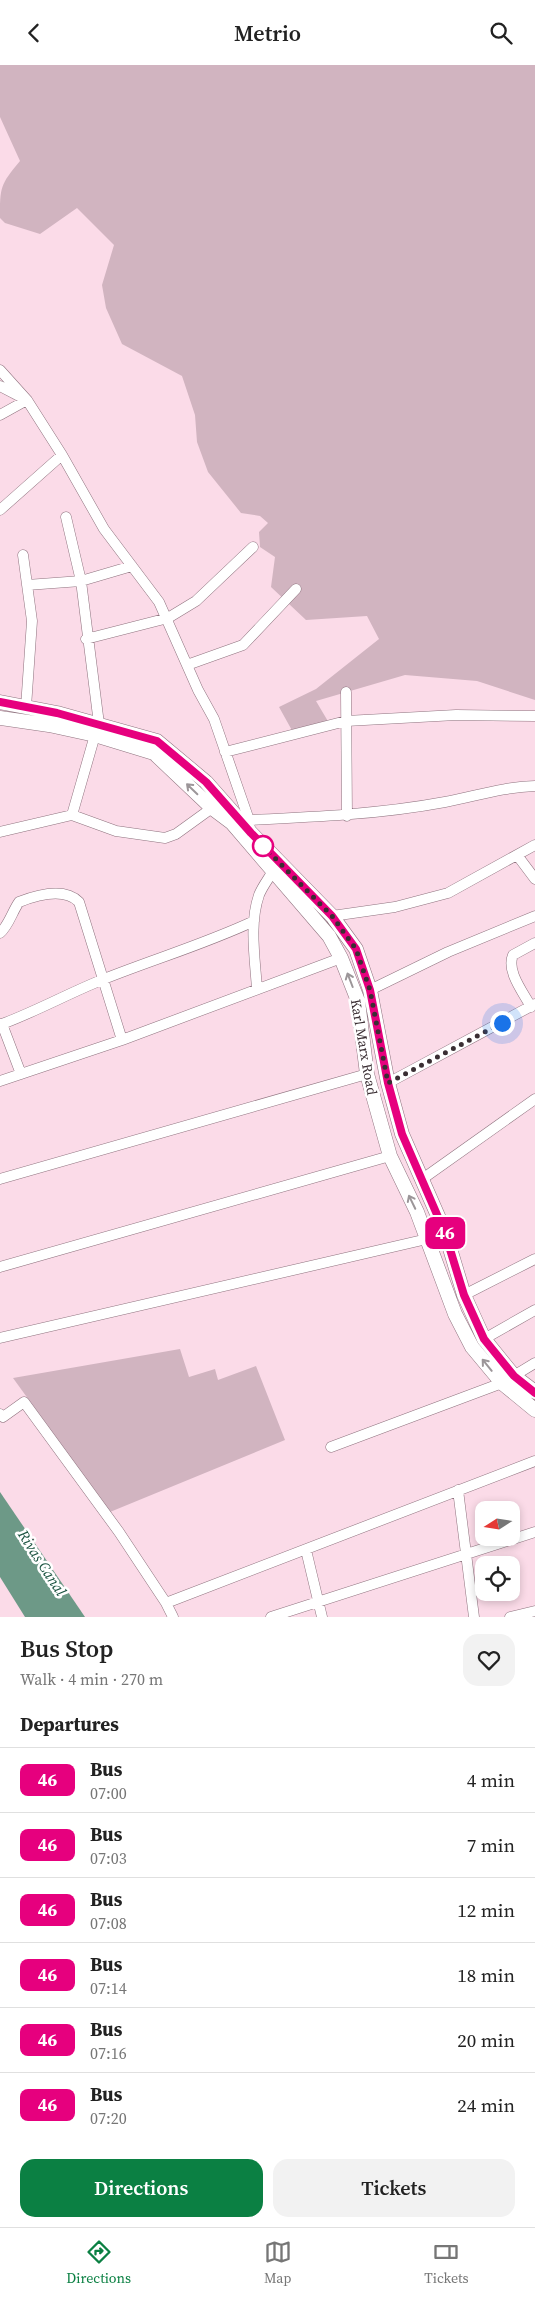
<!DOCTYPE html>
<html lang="en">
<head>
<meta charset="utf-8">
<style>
  body { margin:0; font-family:"Source Serif 4",serif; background:#f2f2f2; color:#222; height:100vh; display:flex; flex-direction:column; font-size:19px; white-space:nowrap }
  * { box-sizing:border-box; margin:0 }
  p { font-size:16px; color:#767676 }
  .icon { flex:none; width:28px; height:28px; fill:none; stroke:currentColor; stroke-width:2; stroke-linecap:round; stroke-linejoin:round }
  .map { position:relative; height:1552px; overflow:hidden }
  .details { display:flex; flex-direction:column; background:#fff; flex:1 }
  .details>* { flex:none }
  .badge { padding:0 10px; border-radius:8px; font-size:18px; line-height:32px }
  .needle { width:32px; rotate:258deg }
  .buttons { position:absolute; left:475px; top:1436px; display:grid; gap:10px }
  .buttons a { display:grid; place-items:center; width:45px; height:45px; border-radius:10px; background:#fff; box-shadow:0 2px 8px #0003; font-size:25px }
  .you { position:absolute; width:25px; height:25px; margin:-12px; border:4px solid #fff; border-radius:50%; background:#1a73e8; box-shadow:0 0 0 8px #1a73e833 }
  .map>.badge { position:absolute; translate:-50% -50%; box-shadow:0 0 0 2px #fff }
  h2 { padding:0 20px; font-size:19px; line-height:45px }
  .round { display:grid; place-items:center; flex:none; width:52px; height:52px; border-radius:15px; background:#f2f2f2 }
  .overview { display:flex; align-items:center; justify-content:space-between; height:85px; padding:0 20px }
  h1 { font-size:24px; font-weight:600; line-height:38px }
  .cta { display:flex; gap:10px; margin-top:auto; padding:10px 20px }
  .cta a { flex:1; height:58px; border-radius:15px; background:#0b8043; color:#fff; font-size:20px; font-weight:600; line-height:58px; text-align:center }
  .cta a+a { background:#f2f2f2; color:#222 }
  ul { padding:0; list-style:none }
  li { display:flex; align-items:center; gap:15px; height:65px; padding:0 20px; border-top:1px solid #e0e0e0 }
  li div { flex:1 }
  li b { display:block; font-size:19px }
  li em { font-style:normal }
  li .badge { min-width:55px; font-weight:700; text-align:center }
  header { display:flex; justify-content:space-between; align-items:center; height:65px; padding:0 20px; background:#fff; font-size:22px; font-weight:600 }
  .menu { display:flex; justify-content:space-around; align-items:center; height:70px; border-top:1px solid #e0e0e0; background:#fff; font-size:14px; color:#767676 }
  .menu a { display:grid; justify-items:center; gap:2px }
  .menu .current { color:#0b8043 }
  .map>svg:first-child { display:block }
  .green { fill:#d1b4c0 }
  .water { fill:#6d9987 }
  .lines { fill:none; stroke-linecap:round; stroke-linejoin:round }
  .minor-casing { stroke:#8f737f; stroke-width:11 }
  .secondary-casing { stroke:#8f737f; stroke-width:15 }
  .minor { stroke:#fff; stroke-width:10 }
  .secondary { stroke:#fff; stroke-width:14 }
  .oneway { stroke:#9c9699 }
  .line-casing { stroke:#fff; stroke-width:11 }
  .line { stroke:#e6007e; stroke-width:8 }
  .walk { stroke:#3a2e33; stroke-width:5; stroke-dasharray:0 9 }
  .stop-dot { fill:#fff; stroke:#e6007e; stroke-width:2.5 }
  .labels { text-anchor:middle; stroke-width:5; stroke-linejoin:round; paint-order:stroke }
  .street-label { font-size:14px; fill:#3a2e33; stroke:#fff }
  .water-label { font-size:15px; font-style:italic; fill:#1b5441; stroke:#fff }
</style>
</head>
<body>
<header><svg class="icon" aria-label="back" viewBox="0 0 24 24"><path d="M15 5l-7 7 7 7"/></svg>Metrio<svg class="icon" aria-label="search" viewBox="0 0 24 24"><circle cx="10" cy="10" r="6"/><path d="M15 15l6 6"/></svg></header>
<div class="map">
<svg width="535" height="1552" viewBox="0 0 535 1552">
  <rect width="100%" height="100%" fill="#fbdbe8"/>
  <path class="green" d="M 0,0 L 535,0 L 535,635 L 477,616 L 405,610 L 316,636 L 329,658 L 294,669 L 279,642 L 316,624 L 379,574 L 367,551 L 306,555 L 271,522 L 275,492 L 260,482 L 259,467 L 268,458 L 260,451 L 241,448 L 208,407 L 197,377 L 195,350 L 182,311 L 122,279 L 106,243 L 102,220 L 114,180 L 77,143 L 40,169 L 5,158 L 0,153 C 0,122 0,120 20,96 L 0,52 Z
    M 180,1284 L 189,1312 L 215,1304 L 218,1315 L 256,1301 L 285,1375 L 110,1447 L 13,1313 Z"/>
  <path class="water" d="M 0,1427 L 85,1552 L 25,1552 L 0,1512 Z"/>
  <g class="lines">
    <defs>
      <path id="minor" d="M 0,305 L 27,335 L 62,390 L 104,464 L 159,537 L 198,625 L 214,654 L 249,755 L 250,767
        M 0,321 L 27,335 L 0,350
        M 0,445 L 62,390
        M 66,452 L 81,516 L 99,659
        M 23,490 L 32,556 L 26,642
        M 27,520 L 81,516 L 132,501
        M 86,574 L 168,553 L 196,536 L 253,482
        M 187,600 L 243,580 L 296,524
        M 346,627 L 347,751
        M 225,687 L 346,656 L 456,650 L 535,651
        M 72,750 L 95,670
        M 249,755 C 315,752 381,749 445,737 C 477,731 503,722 535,721
        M 0,767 L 72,750 L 116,766 L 165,773 L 176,769 L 212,743
        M 517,790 L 535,814
        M 332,851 L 395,842 L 448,828 L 535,780
        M 0,868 C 9,860 12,847 19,837 C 37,830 64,822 79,837 L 122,975
        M 257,924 C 255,893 249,859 259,830 C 262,822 269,813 273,806
        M 370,925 L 448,887 L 535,851
        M 531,942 C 523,927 506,906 513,890 L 535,878
        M 0,959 L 2,959 L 21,1009
        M 2,959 C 37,946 69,928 104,914 C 154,894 205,879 254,856
        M 0,1016 L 122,975 L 341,893
        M 388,1018 L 535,939
        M 0,1114 L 367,1009
        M 421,1115 L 535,1034
        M 0,1202 L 390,1091
        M 464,1230 L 535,1194
        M 0,1273 L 427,1174
        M 484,1274 L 535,1245
        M 0,1349 L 3,1352 L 24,1337 L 119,1467 L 166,1538 L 173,1552
        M 331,1382 L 502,1318 L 535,1298
        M 458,1425 L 474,1552
        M 306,1485 L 322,1552
        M 166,1538 L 535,1396
        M 271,1552 L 535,1467
        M 510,1552 L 535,1546"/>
      <path id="secondary" d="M 0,637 L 57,648 L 157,676 L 206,717 L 251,768 L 332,851 L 356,884 L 370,925 L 388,1018 L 402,1069 L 445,1167 L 464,1230 L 484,1274 L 514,1311 L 535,1327
        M 0,653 L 49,660 L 95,670 L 154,688 L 212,743 L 232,758 L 329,871 L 341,893 L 358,936 L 367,1009 L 390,1091 L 417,1147 L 455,1249 L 472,1282 L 502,1318 L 535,1345"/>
    </defs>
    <use href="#minor" class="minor-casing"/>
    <use href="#secondary" class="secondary-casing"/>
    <use href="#minor" class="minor"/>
    <use href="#secondary" class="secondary"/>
  </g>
  <defs><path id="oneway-shaft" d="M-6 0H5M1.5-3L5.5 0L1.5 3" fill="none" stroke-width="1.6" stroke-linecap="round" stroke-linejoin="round" transform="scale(1.25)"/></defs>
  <g class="oneway">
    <use href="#oneway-shaft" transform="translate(192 724) rotate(-136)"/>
    <use href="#oneway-shaft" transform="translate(350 915) rotate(-111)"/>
    <use href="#oneway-shaft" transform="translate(412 1137) rotate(-116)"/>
    <use href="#oneway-shaft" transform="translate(487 1300) rotate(-129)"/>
  </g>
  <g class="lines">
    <defs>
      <path id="line" d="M 0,637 L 57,648 L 157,676 L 206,717 L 251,768 L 332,851 L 356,884 L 370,925 L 388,1018 L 402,1069 L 445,1168 L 464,1230 L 484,1274 L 514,1311 L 535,1328"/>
    </defs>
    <use href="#line" class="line-casing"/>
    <use href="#line" class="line"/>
    <path class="walk" d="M 263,781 L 332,851 L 356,884 L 370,925 L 388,1018 L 502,958"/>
  </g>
  <circle class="stop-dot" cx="263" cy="781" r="10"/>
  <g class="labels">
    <g class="street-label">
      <text transform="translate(364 982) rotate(80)" y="5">Karl Marx Road</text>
    </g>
    <g class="water-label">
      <text transform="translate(42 1498) rotate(57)" y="5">Rivas Canal</text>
    </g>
  </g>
</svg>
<div class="buttons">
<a><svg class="needle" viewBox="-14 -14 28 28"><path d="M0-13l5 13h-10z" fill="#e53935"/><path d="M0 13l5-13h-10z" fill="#767676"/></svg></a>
<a><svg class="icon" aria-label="locate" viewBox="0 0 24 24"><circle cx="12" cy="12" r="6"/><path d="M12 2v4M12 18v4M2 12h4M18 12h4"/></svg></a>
</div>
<div class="you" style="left:502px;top:958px"></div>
<b class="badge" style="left:445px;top:1168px;background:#e6007e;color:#fff">46</b>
</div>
<section class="details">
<div class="overview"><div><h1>Bus Stop</h1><p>Walk · 4 min · 270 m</p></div><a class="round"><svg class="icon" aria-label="heart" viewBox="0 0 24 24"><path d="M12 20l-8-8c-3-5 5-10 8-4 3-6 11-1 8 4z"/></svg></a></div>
<h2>Departures</h2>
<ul>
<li><span class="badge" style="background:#e6007e;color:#fff">46</span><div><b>Bus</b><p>07:00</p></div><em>4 min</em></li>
<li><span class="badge" style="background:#e6007e;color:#fff">46</span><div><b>Bus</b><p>07:03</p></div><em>7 min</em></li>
<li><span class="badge" style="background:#e6007e;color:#fff">46</span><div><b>Bus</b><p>07:08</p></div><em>12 min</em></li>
<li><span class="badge" style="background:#e6007e;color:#fff">46</span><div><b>Bus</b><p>07:14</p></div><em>18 min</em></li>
<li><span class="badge" style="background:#e6007e;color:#fff">46</span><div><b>Bus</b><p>07:16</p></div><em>20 min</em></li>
<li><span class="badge" style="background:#e6007e;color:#fff">46</span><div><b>Bus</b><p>07:20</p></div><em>24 min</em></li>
</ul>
<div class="cta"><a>Directions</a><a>Tickets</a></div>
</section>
<nav class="menu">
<a class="current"><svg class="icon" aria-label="directions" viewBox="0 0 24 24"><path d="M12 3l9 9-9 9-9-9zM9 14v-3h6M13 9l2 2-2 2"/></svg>Directions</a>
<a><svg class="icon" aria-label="map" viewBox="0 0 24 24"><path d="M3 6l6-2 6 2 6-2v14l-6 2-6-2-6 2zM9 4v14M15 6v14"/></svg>Map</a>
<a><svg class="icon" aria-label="tickets" viewBox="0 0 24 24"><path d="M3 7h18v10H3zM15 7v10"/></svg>Tickets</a>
</nav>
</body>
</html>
